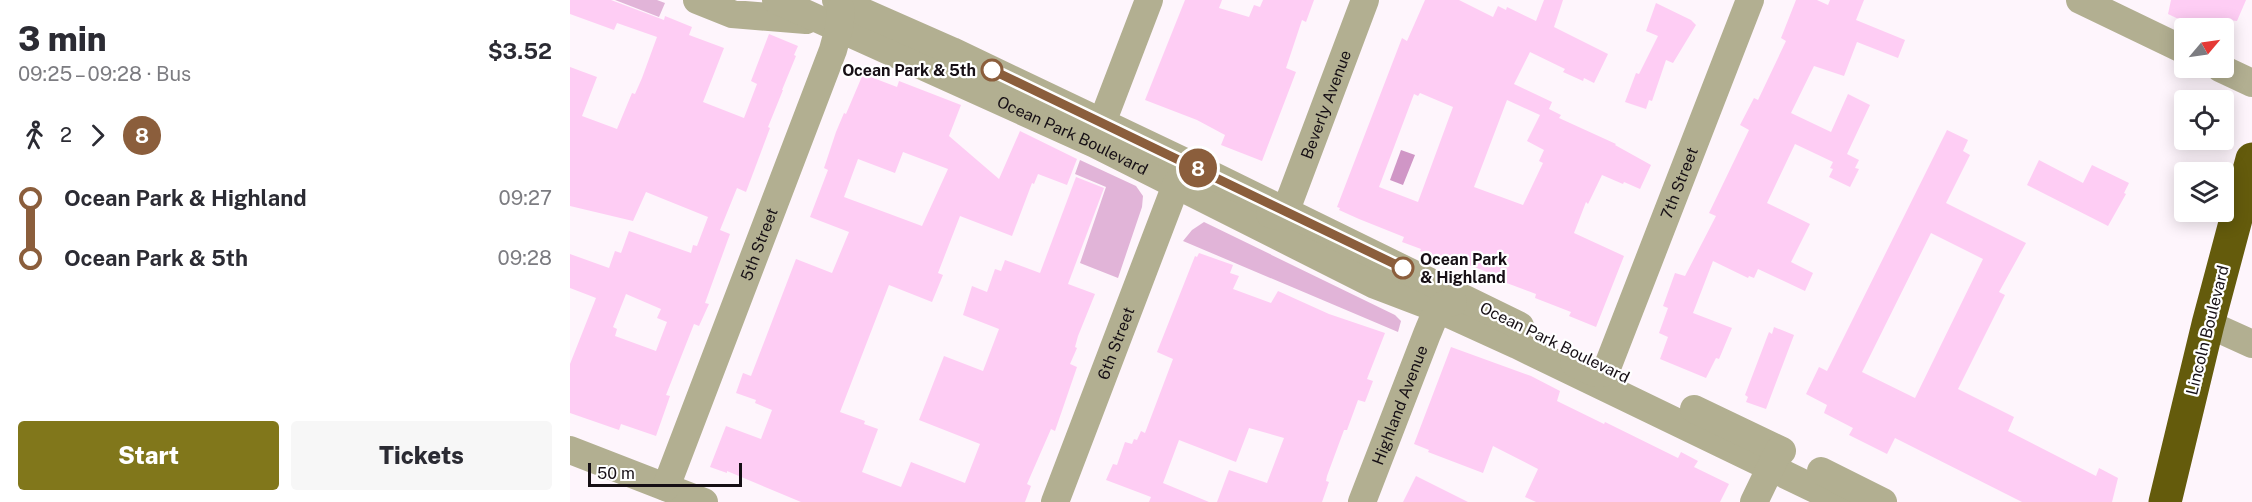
<!DOCTYPE html>
<html lang="en">
<head>
<meta charset="utf-8">
<style>
  body { margin:0; font-family:"Public Sans",sans-serif; background:#f7f7f7; color:#2b2b33; height:100vh; display:flex; flex-direction:column; font-size:22px; white-space:nowrap }
  * { box-sizing:border-box; margin:0 }
  p { font-size:20px; color:#7c7c81 }
  .icon { flex:none; width:33px; height:33px; fill:none; stroke:currentColor; stroke-width:2; stroke-linecap:round; stroke-linejoin:round }
  .map { position:relative; flex:1; overflow:hidden }
  .panel { display:flex; flex-direction:column; background:#fff; width:570px }
  .panel>* { flex:none }
  .badge { padding:0 12px; border-radius:20px; font-size:21px; line-height:39px }
  .needle { width:39px; rotate:61deg }
  .fabs { position:absolute; left:1604px; top:18px; display:grid; gap:12px }
  .fabs a { display:grid; place-items:center; width:60px; height:60px; border-radius:6px; background:#fff; box-shadow:0 3px 15px #0003; font-size:30px }
  .scale { position:absolute; left:18px; bottom:15px; width:154px; box-sizing:border-box; padding-left:6px; border:3px solid #160f15; border-top:0; font-size:16px; line-height:21px; white-space:nowrap; color:#160f15; -webkit-text-stroke:4px #fff; paint-order:stroke }
  .map>.badge { position:absolute; translate:-50% -50%; box-shadow:0 0 0 3px #fff }
  .legs { display:flex; align-items:center; gap:9px; height:66px; padding:0 18px; font-size:20px }
  .legs p { margin-inline-start:auto }
  .head { display:flex; align-items:center; justify-content:space-between; height:102px; padding:0 18px }
  h1 { font-size:33px; font-weight:800; line-height:45px }
  .primary-button { display:flex; gap:12px; margin-top:auto; padding:12px 18px }
  .primary-button a { flex:1; height:69px; border-radius:6px; background:#81771b; color:#fff; font-size:24px; font-weight:800; line-height:69px; text-align:center }
  .primary-button a+a { background:#f7f7f7; color:#2b2b33 }
  ul { padding:0 18px; list-style:none }
  li { display:flex; align-items:center; gap:21px; height:60px; font-size:22px }
  li i { display:grid; place-items:center; width:9px; height:100%; margin:0 8px; background:currentColor }
  li i::after { content:''; width:15px; height:15px; margin:-8px; border:4px solid; border-radius:50%; background:#fff }
  li p { margin-inline-start:auto }
  li:first-child i { background:linear-gradient(#0000 50%,currentColor 0) }
  li:last-child i { background:linear-gradient(currentColor 50%,#0000 0) }
  main { display:flex; flex:1; min-height:0 }
  .map>svg:first-child { display:block }
  .green { fill:#e1b4d8 }
  .water { fill:#d096c6 }
  .building { fill:#fecdf4; fill-rule:evenodd }
  .lines { fill:none; stroke-linecap:round; stroke-linejoin:round }
  .minor { stroke:#b2af91; stroke-width:28 }
  .highway { stroke:#645b0c; stroke-width:33 }
  .line-1-casing { stroke:#fff; stroke-width:14 }
  .line-1 { stroke:#8b5e3c; stroke-width:9 }
  .stop-1-dot { fill:#fff; stroke:#8b5e3c; stroke-width:3 }
  .labels { text-anchor:middle; stroke-width:4.5; stroke-linejoin:round; paint-order:stroke }
  .stop-label { font-size:16px; font-weight:bold; fill:#160f15; stroke:#fff; text-anchor:end }
  .street-label { font-size:16px; fill:#160f15; stroke:#fff }
</style>
</head>
<body>
<main>
<section class="panel">
<div class="head"><div><h1>3 min</h1><p>09:25 – 09:28 · Bus</p></div><b>$3.52</b></div>
<div class="legs"><svg class="icon" aria-label="walk" viewBox="0 0 24 24"><circle cx="13" cy="4" r="2"/><path d="M13 8l-2 6 4 7M11 14l-3 7M7 12l3-4h3l4 4"/></svg>2<svg class="icon" aria-label="forward" viewBox="0 0 24 24"><path d="M9 5l7 7-7 7"/></svg><b class="badge" style="background:#8b5e3c;color:#fff">8</b></div>
<ul>
<li><i style="color:#8b5e3c"></i><b>Ocean Park &amp; Highland</b><p>09:27</p></li>
<li><i style="color:#8b5e3c"></i><b>Ocean Park &amp; 5th</b><p>09:28</p></li>
</ul>
<div class="primary-button"><a>Start</a><a>Tickets</a></div>
</section>
<div class="map">
<svg width="1682" height="502" viewBox="0 0 1682 502">
  <rect width="100%" height="100%" fill="#fef5fc"/>
  <path class="green" d="M 45,0 L 87,0 L 95,3 L 89,17 Z
    M 510,160 L 566,186 L 573,196 L 572,207 L 548,278 L 510,263 L 536,187 L 505,174 Z
    M 634,222 L 825,315 L 831,321 L 828,332 L 613,241 L 622,230 Z"/>
  <path class="water" d="M 831,150 L 845,155 L 833,185 L 820,180 Z"/>
  <path class="building" d="M 0,0 L 41,0 L 94,20 L 95,16 L 122,27 L 119,35 L 154,48 L 133,102 L 174,118 L 187,84 L 181,81 L 199,34 L 228,46 L 224,55 L 226,56 L 212,90 L 213,90 L 198,127 L 200,128 L 176,192 L 167,188 L 150,230 L 160,234 L 135,303 L 139,304 L 129,326 L 124,324 L 96,395 L 100,396 L 86,436 L 51,424 L 49,430 L 0,413 L 0,364 L 26,298 L 0,288 L 0,254 L 39,268 L 45,251 L 51,253 L 59,231 L 121,253 L 123,245 L 127,246 L 138,217 L 76,192 L 63,221 L 0,206 L 0,67 L 27,77 L 12,116 L 47,129 L 62,93 L 65,94 L 72,78 L 87,37 L 47,23 L 44,30 L 0,14 ZM 56,294 L 91,309 L 87,318 L 97,322 L 86,351 L 45,336 L 47,329 L 43,327 Z
    M 615,0 L 652,0 L 649,8 L 679,17 L 684,5 L 690,7 L 693,0 L 744,0 L 736,22 L 732,20 L 716,68 L 726,72 L 692,161 L 651,145 L 655,135 L 627,120 L 575,100 Z
    M 855,0 L 889,0 L 923,17 L 928,6 L 936,10 L 937,7 L 966,21 L 974,0 L 993,0 L 984,27 L 1038,54 L 1024,83 L 1014,78 L 1013,81 L 993,72 L 995,69 L 960,52 L 944,84 L 982,102 L 979,109 L 991,115 L 989,118 L 1046,144 L 1045,145 L 1081,165 L 1070,189 L 1054,182 L 1053,184 L 1032,175 L 1018,204 L 1016,202 L 1004,233 L 1054,256 L 1026,327 L 999,316 L 1001,312 L 965,298 L 966,294 L 934,282 L 935,279 L 876,256 L 874,260 L 850,251 L 851,249 L 832,242 L 834,237 L 789,219 L 769,210 L 770,208 L 767,207 L 832,38 L 837,41 ZM 850,93 L 883,107 L 848,202 L 809,187 L 844,94 L 848,96 ZM 937,100 L 970,115 L 957,141 L 974,150 L 969,161 L 973,163 L 953,205 L 904,187 Z
    M 1226,0 L 1247,0 L 1258,5 L 1260,0 L 1294,0 L 1286,20 L 1335,40 L 1328,58 L 1287,42 L 1274,76 L 1244,66 L 1221,113 L 1261,132 L 1278,94 L 1300,105 L 1277,154 L 1289,160 L 1285,168 L 1289,169 L 1280,187 L 1259,177 L 1263,169 L 1260,168 L 1263,162 L 1225,144 L 1197,203 L 1240,224 L 1221,262 L 1243,273 L 1235,291 L 1188,269 L 1184,278 L 1179,276 L 1178,278 L 1143,261 L 1123,313 L 1162,328 L 1149,359 L 1146,358 L 1136,378 L 1090,359 L 1098,337 L 1089,333 L 1098,308 L 1093,306 L 1105,273 L 1115,276 L 1146,216 L 1139,213 L 1179,130 L 1170,125 L 1184,98 L 1188,100 L 1216,41 L 1211,38 Z
    M 1601,0 L 1676,0 L 1667,21 L 1659,20 L 1657,23 L 1649,19 L 1644,28 L 1627,28 L 1598,14 Z
    M 1086,3 L 1121,20 L 1126,25 L 1103,63 L 1096,60 L 1082,101 L 1079,100 L 1076,109 L 1055,102 L 1066,73 L 1069,74 L 1088,36 L 1076,31 Z
    M 293,74 L 327,87 L 329,81 L 391,105 L 379,136 L 429,179 L 450,131 L 507,159 L 497,185 L 468,174 L 464,184 L 462,183 L 442,236 L 390,216 L 368,273 L 373,275 L 362,302 L 319,285 L 270,412 L 295,421 L 294,424 L 308,429 L 292,472 L 331,487 L 341,462 L 395,483 L 410,444 L 349,420 L 374,356 L 413,371 L 429,329 L 393,315 L 402,286 L 417,292 L 425,269 L 431,271 L 435,260 L 470,273 L 506,177 L 534,188 L 498,284 L 525,294 L 508,336 L 505,347 L 507,348 L 500,364 L 507,367 L 485,431 L 481,429 L 457,484 L 461,486 L 455,502 L 231,502 L 157,471 L 157,473 L 140,467 L 156,426 L 191,439 L 202,410 L 185,403 L 186,400 L 166,393 L 173,373 L 181,376 L 226,259 L 262,273 L 279,232 L 240,217 L 258,170 L 254,168 L 266,132 L 274,113 L 276,114 ZM 333,152 L 378,169 L 352,226 L 274,197 L 288,159 L 325,173 Z
    M 1377,130 L 1398,140 L 1393,151 L 1400,155 L 1376,203 L 1456,243 L 1429,292 L 1435,295 L 1388,389 L 1444,417 L 1438,431 L 1526,476 L 1529,468 L 1548,478 L 1542,502 L 1452,502 L 1325,438 L 1317,454 L 1279,435 L 1283,428 L 1254,413 L 1257,405 L 1236,394 L 1249,367 L 1257,371 ZM 1361,233 L 1413,259 L 1345,398 L 1292,372 Z
    M 1469,160 L 1513,183 L 1522,165 L 1559,183 L 1554,193 L 1556,194 L 1538,226 L 1457,185 Z
    M 629,253 L 663,265 L 660,273 L 669,276 L 663,289 L 701,303 L 708,291 L 759,314 L 815,333 L 797,379 L 803,381 L 795,402 L 788,400 L 777,430 L 774,430 L 757,476 L 756,481 L 759,482 L 752,502 L 647,502 L 659,470 L 697,483 L 714,438 L 679,428 L 666,462 L 609,440 L 593,483 L 639,502 L 579,502 L 581,497 L 536,480 L 543,464 L 547,465 L 555,442 L 562,444 L 564,439 L 567,440 L 571,431 L 575,433 L 603,359 L 587,352 L 625,256 L 627,257 Z
    M 1204,327 L 1224,335 L 1196,409 L 1176,402 L 1178,397 L 1175,395 L 1199,332 L 1202,334 Z
    M 881,347 L 961,376 L 990,391 L 987,401 L 1034,424 L 1035,422 L 1108,458 L 1111,452 L 1128,461 L 1124,467 L 1159,484 L 1150,502 L 966,502 L 955,497 L 968,469 L 923,446 L 913,473 L 858,452 L 859,450 L 844,444 Z
    M 846,476 L 898,502 L 833,502 Z"/>
  <g class="lines">
    <g class="minor">
      <path d="M 127,0 L 162,14 L 236,20"/>
      <path id="s1" d="M 206,0 L 525,144 L 805,285 L 868,309 L 947,345 L 1272,502"/>
      <path d="M 266,0 L 382,51 L 617,163 L 950,326"/>
      <path d="M 1510,0 L 1614,50"/>
      <path d="M 1650,68 L 1682,83"/>
      <path d="M 525,141 L 579,0"/>
      <path id="s2" d="M 700,214 L 708,216 L 713,215 L 716,210 L 795,0"/>
      <path d="M 1638,324 L 1682,344"/>
      <path id="s3" d="M 1004,363 L 1025,373 L 1033,373 L 1037,368 L 1180,0"/>
      <path d="M 1124,409 L 1212,451"/>
      <path d="M 0,450 L 134,502"/>
      <path d="M 1251,471 L 1313,502"/>
      <path id="s4" d="M 96,487 L 263,50 L 269,28 L 271,10"/>
      <path id="s5" d="M 485,502 L 606,185 L 614,173 L 617,173"/>
      <path id="s6" d="M 792,502 L 857,334 C 863,320 867,304 883,302"/>
      <path d="M 1184,502 L 1209,450"/>
    </g>
    <path class="highway" d="M 1595,502 L 1638,324 L 1682,159"/>
  </g>
  <g class="lines">
    <defs>
      <path id="line-1" d="M 422,70 L 833,268"/>
    </defs>
    <use href="#line-1" class="line-1-casing"/>
    <use href="#line-1" class="line-1"/>
  </g>
  <g class="stop-1-dot">
    <circle cx="422" cy="70" r="10"/>
    <circle cx="833" cy="268" r="10"/>
  </g>
  <g class="labels">
    <g class="stop-label">
      <text x="406" y="76">Ocean Park &amp; 5th</text>
      <text x="850" y="265" text-anchor="start">Ocean Park<tspan x="850" dy="18">&amp; Highland</tspan></text>
    </g>
    <g class="street-label">
      <text dy="6" stroke="none"><textPath href="#s2" startOffset="132">Beverly Avenue</textPath></text>
      <text dy="6" stroke="none"><textPath href="#s1" startOffset="326">Ocean Park Boulevard</textPath></text>
      <text dy="6" stroke="none"><textPath href="#s3" startOffset="236">7th Street</textPath></text>
      <text dy="6" stroke="none"><textPath href="#s4" startOffset="260">5th Street</textPath></text>
      <text transform="translate(1637 330) rotate(-76)" y="6">Lincoln Boulevard</text>
      <text transform="translate(985 342) rotate(26)" y="6">Ocean Park Boulevard</text>
      <text dy="6" stroke="none"><textPath href="#s5" startOffset="170">6th Street</textPath></text>
      <text dy="6" stroke="none"><textPath href="#s6" startOffset="104">Highland Avenue</textPath></text>
    </g>
  </g>
</svg>
<div class="fabs">
<a><svg class="needle" viewBox="-14 -14 28 28"><path d="M0-13l5 13h-10z" fill="#e53935"/><path d="M0 13l5-13h-10z" fill="#7c7c81"/></svg></a>
<a><svg class="icon" aria-label="locate" viewBox="0 0 24 24"><circle cx="12" cy="12" r="6"/><path d="M12 2v4M12 18v4M2 12h4M18 12h4"/></svg></a>
<a><svg class="icon" aria-label="layers" viewBox="0 0 24 24"><path d="M12 4l9 5-9 5-9-5zM3 14l9 5 9-5"/></svg></a>
</div>
<div class="scale">50 m</div>
<b class="badge" style="left:628px;top:168px;background:#8b5e3c;color:#fff">8</b>
</div>
</main>
</body>
</html>
